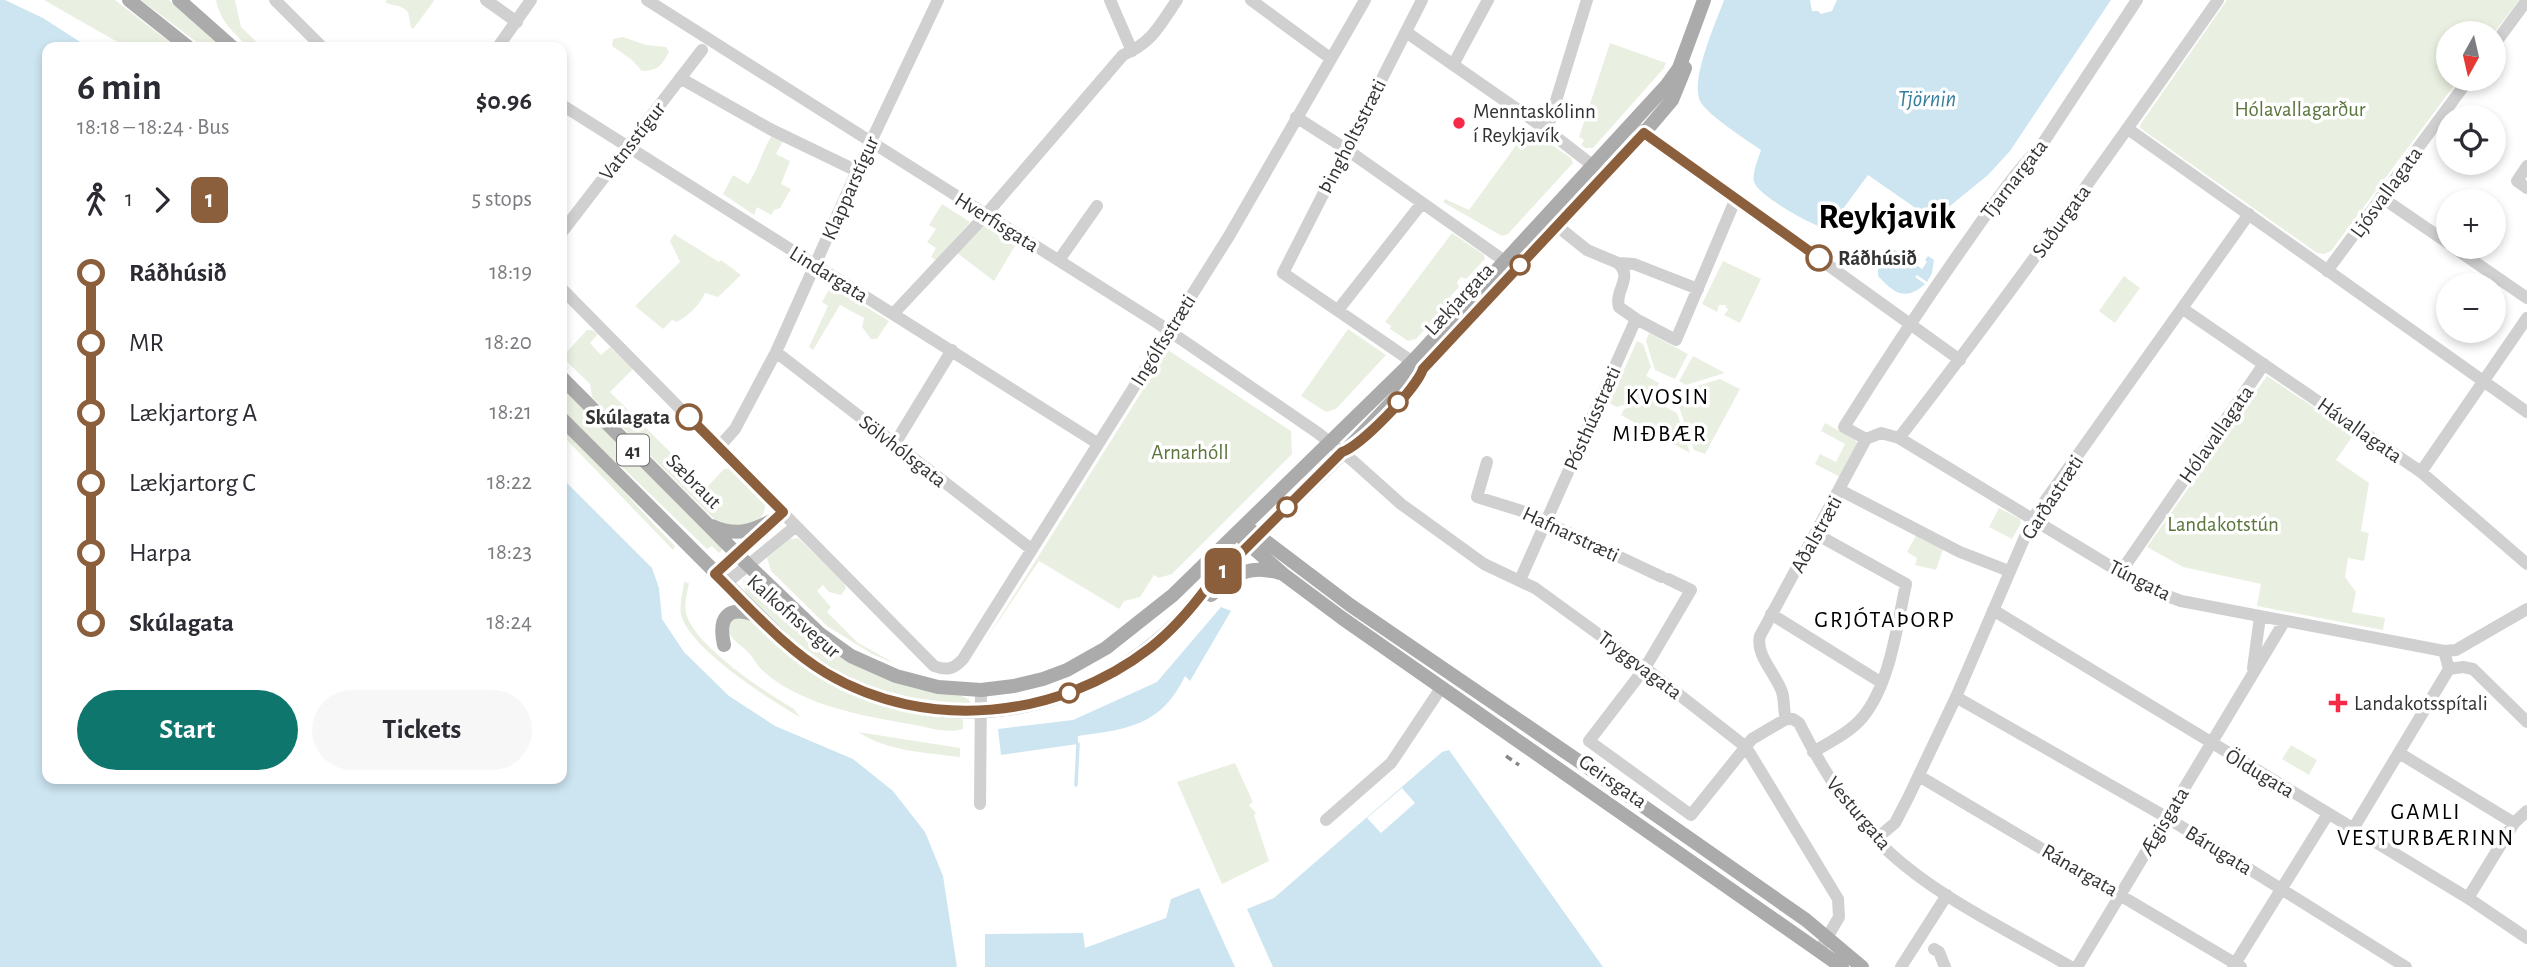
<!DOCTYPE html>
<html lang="en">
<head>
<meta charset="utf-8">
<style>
  body { margin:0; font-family:"Alegreya Sans",sans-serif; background:#f7f7f7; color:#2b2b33; height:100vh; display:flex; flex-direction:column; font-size:26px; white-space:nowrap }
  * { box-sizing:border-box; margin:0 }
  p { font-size:23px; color:#7c7c81 }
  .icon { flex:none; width:38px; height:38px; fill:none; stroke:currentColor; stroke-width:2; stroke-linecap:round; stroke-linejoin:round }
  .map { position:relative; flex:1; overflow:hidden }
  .drawer { position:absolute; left:42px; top:42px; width:525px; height:742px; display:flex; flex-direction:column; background:#fff; border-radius:14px; box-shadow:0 4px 10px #0003 }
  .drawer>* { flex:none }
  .badge { padding:0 14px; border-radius:10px; font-size:24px; line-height:46px }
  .needle { width:46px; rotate:188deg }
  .tools { position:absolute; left:2436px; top:21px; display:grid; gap:14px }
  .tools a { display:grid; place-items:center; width:70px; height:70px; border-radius:50%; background:#fff; box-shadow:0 4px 10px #0003; font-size:35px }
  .map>.badge { position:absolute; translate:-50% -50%; box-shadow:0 0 0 4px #fff }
  .legs { display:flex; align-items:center; gap:10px; height:77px; padding:0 35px; font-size:23px }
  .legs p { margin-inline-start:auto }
  .overview { display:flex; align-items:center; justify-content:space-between; height:119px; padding:0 35px }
  h1 { font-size:38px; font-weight:700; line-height:52px }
  .button { display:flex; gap:14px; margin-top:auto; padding:14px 35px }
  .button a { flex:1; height:80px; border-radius:42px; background:#0f766e; color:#fff; font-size:28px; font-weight:700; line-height:80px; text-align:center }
  .button a+a { background:#f7f7f7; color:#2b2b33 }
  ul { padding:0 35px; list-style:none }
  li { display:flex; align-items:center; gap:24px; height:70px; font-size:26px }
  li i { display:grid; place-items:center; width:10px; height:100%; margin:0 9px; background:currentColor }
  li i::after { content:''; width:18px; height:18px; margin:-9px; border:5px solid; border-radius:50%; background:#fff }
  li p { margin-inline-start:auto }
  li:first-child i { background:linear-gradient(#0000 50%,currentColor 0) }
  li:last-child i { background:linear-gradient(currentColor 50%,#0000 0) }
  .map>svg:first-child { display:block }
  .green { fill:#eaf0e1 }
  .water { fill:#cce5f1 }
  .pier { fill:#fff }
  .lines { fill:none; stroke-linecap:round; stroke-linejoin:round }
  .stream { stroke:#cce5f1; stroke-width:3.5 }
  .minor { stroke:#d0d0d0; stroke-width:12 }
  .major { stroke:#ababab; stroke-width:14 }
  .rail { stroke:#888; stroke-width:3.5; stroke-dasharray:7 5; stroke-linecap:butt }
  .line-1-casing { stroke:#fff; stroke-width:16 }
  .line-1 { stroke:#8b5e3c; stroke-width:10 }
  .poi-dot { fill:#f52a48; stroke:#fff; stroke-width:2.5 }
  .stop-1-dot { fill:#fff; stroke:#8b5e3c; stroke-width:3.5 }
  .labels { text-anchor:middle; stroke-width:7; stroke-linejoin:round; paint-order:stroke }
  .shield { fill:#fff; stroke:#707070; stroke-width:2 }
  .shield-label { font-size:19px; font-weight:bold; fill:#333 }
  .park-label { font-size:21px; fill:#5a743b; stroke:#fff }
  .poi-label { font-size:21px; fill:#333; stroke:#fff; text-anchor:start }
  .street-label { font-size:21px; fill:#333; stroke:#fff }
  .stop-label { font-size:21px; font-weight:bold; fill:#333; stroke:#fff; text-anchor:start }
  .water-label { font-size:23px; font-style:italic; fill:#377e9e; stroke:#fff }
  .neighbourhood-label { font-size:23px; letter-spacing:2px; fill:#000; stroke:#fff }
  .town-label { font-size:35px; font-weight:bold; fill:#000; stroke:#fff }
</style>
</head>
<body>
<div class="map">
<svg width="2527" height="967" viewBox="0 0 2527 967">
  <rect width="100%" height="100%" fill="#fff"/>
  <path class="green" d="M 44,0 L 115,0 L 176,47 L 126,47 Z
    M 141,0 L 169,0 L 223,47 L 203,47 Z
    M 216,0 L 235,0 L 241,27 L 262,47 L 248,47 C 233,32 220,21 216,0 Z
    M 387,0 L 433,0 L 434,1 L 413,29 L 411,27 L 408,12 C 399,3 393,7 385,2 Z
    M 2227,0 L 2519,0 L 2494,33 L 2448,33 L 2448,79 L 2459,79 L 2331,251 L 2324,254 L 2317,253 L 2140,128 L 2140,125 Z
    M 623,37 L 646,45 L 666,47 L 669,52 C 662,65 658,71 642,71 L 632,60 L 612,46 L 613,39 Z
    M 1610,43 L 1666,63 L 1664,68 L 1593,148 L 1585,148 L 1581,145 L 1584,140 L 1579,137 Z
    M 1528,129 L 1571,158 L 1573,163 L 1508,234 L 1502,236 L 1443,202 L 1445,199 L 1469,210 Z
    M 772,135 L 783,141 L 776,154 L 790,161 L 781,184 L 791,189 L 780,208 L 774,210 L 771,215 L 757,207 L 754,215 L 723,194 L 733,175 L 748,184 C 759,168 762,151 772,135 Z
    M 942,204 L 970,222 L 936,260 L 931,257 L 936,248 L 927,242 L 936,229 L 929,225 Z
    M 983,225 L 1015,246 L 994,281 L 957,253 Z
    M 1452,233 L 1484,255 L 1485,259 L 1466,279 L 1461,277 L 1457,282 L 1459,287 L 1445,302 L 1446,306 L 1416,339 L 1408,341 L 1390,329 L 1391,326 L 1385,322 Z
    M 674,234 L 719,262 L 721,260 L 741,275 L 718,297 L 705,293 C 699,306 690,314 677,322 L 672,320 L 663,329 L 635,306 L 680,262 L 670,241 Z
    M 1723,261 L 1761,279 L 1740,323 L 1724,315 L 1728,310 L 1725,305 L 1719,305 L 1717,312 L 1702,304 Z
    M 2124,276 L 2140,288 L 2115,323 L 2099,311 Z
    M 831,286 L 889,321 L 877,339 L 871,339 L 862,327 L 864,318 L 840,305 L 813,350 L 809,347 L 828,306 L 822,302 Z
    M 1348,329 L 1386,355 L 1336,409 L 1326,412 L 1301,396 Z
    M 587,330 L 592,330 L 598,334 L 590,343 L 601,355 L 610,347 L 633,369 L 610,392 L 706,488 L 724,469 L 732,468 L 767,503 C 765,506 765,510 763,514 C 756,529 732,525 719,524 L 592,397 L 590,384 L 562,357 Z
    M 1649,333 L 1688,354 L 1675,379 L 1655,370 L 1646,341 Z
    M 1637,341 L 1643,344 L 1651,367 L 1646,376 L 1659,383 L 1654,395 L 1617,407 L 1609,403 Z
    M 1168,350 L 1291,431 L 1292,454 L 1172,574 L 1159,578 L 1154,575 L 1140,597 L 1124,601 L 1119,609 L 1039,561 L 982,646 Z
    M 1693,356 L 1725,373 L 1686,385 L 1679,381 Z
    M 2267,376 L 2354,434 L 2336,460 L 2369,483 L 2361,531 L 2369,533 L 2364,561 L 2348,558 L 2345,577 L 2356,592 L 2352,612 L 2385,618 L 2383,630 L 2257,606 L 2261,584 L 2183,567 L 2147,547 Z
    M 1720,379 L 1740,389 L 1705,454 L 1694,450 L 1679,407 L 1687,389 Z
    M 562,385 L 723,549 L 719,553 L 712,546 L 707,549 L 623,468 L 608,458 L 562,411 Z
    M 1652,400 L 1677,413 L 1690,453 L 1621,415 L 1624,409 Z
    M 1825,423 L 1854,439 L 1858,444 L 1842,478 L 1815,464 L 1820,454 L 1836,462 L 1845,444 L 1821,431 Z
    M 562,425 C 601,464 636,507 675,546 L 673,550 L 562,435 Z
    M 1999,508 L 2020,519 L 2021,523 L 2012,539 L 1989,527 Z
    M 1918,532 L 1943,549 L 1936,570 L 1915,565 L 1917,558 L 1907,552 Z
    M 798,538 L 844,583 L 846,588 L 841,595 L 829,592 L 823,585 L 817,591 L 831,607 L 827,612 L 858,643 L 896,664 L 872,654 L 827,626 L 771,571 L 767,558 L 789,539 Z
    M 743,580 L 753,585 L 812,640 L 869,671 L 957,694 L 968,699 L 972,704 L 968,706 L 916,702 L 847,679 L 791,641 L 749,598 L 745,591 Z
    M 684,582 L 689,583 C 687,594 683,606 687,616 C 697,647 766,693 794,709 L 800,717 C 770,700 690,649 681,615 C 679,605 683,593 684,582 Z
    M 733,616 L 755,621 L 803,664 L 842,688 L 865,698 L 903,711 L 960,718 L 963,720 L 963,729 C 948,734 926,727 910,724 C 862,716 797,704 761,669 C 756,664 753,657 748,652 C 738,642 728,639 727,623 Z
    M 858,732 L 960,748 L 960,757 C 927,753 886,751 858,732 Z
    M 2291,745 L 2317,760 L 2309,775 L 2282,759 Z
    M 1235,763 L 1253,802 L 1249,805 L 1256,813 L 1254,815 L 1269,861 L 1222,884 L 1177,782 Z"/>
  <path class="water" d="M 0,0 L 5,0 L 43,18 L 88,47 L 47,47 L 47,779 L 562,779 L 562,478 L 652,568 L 659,588 L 662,619 L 684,652 L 729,696 L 775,726 L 853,759 L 893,791 L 925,832 L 943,876 L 957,967 L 0,967 Z
    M 1724,0 L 1810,0 L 1812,11 L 1818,11 L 1821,14 L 1832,11 L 1837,0 L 2111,0 L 2010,151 L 1988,175 L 1940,214 L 1934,217 L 1927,216 L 1868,175 L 1837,217 L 1822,227 C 1809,224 1758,195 1754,182 C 1752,173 1758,159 1761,150 C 1748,141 1706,114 1700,101 C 1690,79 1716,23 1724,0 Z
    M 1893,249 L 1906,257 L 1911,250 L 1914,253 L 1910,260 L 1922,269 L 1927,262 L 1925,260 L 1928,256 L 1934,260 L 1932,273 L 1927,282 L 1917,275 L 1915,277 L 1925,284 C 1905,302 1894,293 1878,276 L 1878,269 Z
    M 1221,607 L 1231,611 L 1190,681 L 1185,676 C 1161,726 1128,729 1078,736 L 1078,744 L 1001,755 L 998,729 L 1073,720 L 1157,682 Z
    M 1449,750 L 1603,967 L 1273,967 L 1247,909 L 1274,898 L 1442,752 Z
    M 1199,888 L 1235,967 L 985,967 L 985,934 L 1083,933 L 1085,948 L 1166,918 L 1171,899 Z"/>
  <path class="pier" d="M 1402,788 L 1415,803 L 1381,833 L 1367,818 Z"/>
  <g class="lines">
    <path class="stream" d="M 1076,785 L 1078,744"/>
    <path class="minor" d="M 275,0 L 322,47
      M 486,0 L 517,22
      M 647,0 L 1159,324 L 1318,433 L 1353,461 L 1401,504 L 1484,564 L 1535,588 L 1645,668 L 1746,747 L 1838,899 L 1839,917 L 1820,950
      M 1110,0 L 1132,51
      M 1251,0 L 1330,58
      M 1406,32 L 1547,130 L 1605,175
      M 2494,45 L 2527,0
      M 498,47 L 531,0
      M 1453,65 L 1488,0
      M 680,78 L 770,129 L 857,171
      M 562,105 L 1097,443
      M 1296,117 L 1346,149 L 1506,262
      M 1636,127 L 1960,360
      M 2128,129 L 2527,412
      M 1547,130 L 1587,0
      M 2527,166 L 2517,181 L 2527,188
      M 2381,197 L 2448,243
      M 1551,221 L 1587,250 L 1618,263 L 1634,264 L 1698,289
      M 562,232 L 702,50
      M 2453,247 L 2527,298
      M 1059,260 L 1097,206
      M 1618,263 C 1634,278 1614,290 1619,307 L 1636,319 L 1676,340 L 1736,198
      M 2327,271 L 2469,79
      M 562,289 L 934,666 C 947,671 954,669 963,659 L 1229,236 L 1365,0
      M 2183,309 L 2421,472 L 2527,564
      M 1338,310 L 1422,203
      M 893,314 L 982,219 L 1123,55 C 1152,43 1160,25 1177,0
      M 776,352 L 1031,549
      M 1420,367 L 1283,273 L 1422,0
      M 1899,438 C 2010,295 2114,148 2218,0
      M 1866,439 L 1881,433 L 1899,438 L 2133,580 L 2154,591 L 2181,601 L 2444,651 L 2456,650 L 2527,609
      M 1866,439 L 1844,427 C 1884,363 1925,301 1969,239 C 1991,208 2013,174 2041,146 L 2137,0
      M 894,445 L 952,350
      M 719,447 L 735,429 L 776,352 L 857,171 L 938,0
      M 1487,462 L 1477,497 L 1522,511 L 1662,577
      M 2421,472 L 2527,318
      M 1840,490 L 1960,552 L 2009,571
      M 2120,573 L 2264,364
      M 715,574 L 770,524
      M 1668,579 L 1691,590 L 1645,668 L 1589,741 L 1691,815 L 1752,739 L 1786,719
      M 1520,580 L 1636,319
      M 725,584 L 796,526
      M 1993,610 L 2468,898 L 2527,938
      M 1771,614 L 1882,683
      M 2253,668 L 2260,617
      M 2449,669 L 2463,667 L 2473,669 L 2527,722
      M 1956,697 L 2166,817 L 2406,967
      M 1786,719 L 1793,719 L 1799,723 C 1820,765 1844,804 1875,838 C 1925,892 2008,930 2071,967
      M 1786,719 C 1783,710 1785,701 1782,692 C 1776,674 1755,655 1760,636 L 1866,439
      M 1813,752 C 1830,742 1849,733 1862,718 C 1890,685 1897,626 1906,584 L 1816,534
      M 2399,753 L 2514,823
      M 1919,776 L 2241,967
      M 980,804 L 981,690
      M 1326,820 L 1391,763 L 1441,688
      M 2353,829 L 2449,669 L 2444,651
      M 1876,839 L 1895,823 L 1908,798 L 1956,697 L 2033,518 L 2249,214
      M 2468,898 L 2514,823 L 2527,811
      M 1934,949 L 1939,952 L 1945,967
      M 1901,967 L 1947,895
      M 2077,967 L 2284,622
      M 2233,967 L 2328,814"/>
    <path class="major" d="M 129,0 L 188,47
      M 179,0 L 232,47
      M 562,378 L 748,565 L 820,634 L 851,656 L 896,676 L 938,687 L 981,690 L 1014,686 L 1043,679 L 1067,670 L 1106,648 L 1173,595 L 1413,361 L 1666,86 L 1679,68 L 1704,0
      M 562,419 L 785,642 C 918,757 1106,724 1208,586 L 1357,439 L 1644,133 L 1672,100 L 1685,68
      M 712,526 C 736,537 753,531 775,519
      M 1252,531 L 1350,605 L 1580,762 L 1806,920 L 1862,967
      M 1243,539 L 1283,574 L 1342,618 L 1842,967
      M 1211,595 C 1236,576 1246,563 1280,573
      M 724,645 C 718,618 727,605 755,615"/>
    <path class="rail" d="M 1506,756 L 1519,765"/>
  </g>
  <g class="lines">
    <defs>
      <path id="line-1" d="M 689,417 L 783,512 L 715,574 C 750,608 784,648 826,673 C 927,733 1058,719 1150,648 C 1173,630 1191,609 1208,586 L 1342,452 C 1361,446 1416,389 1423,369 L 1644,133 L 1819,258"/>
    </defs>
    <use href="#line-1" class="line-1-casing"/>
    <use href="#line-1" class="line-1"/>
  </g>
  <g class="poi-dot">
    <circle cx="1459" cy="123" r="7"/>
    <path d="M2334.5 692.5h7v7h7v7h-7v7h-7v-7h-7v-7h7z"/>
  </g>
  <g class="stop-1-dot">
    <circle cx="1819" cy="258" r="12"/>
    <circle cx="1520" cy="265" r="9"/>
    <circle cx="1398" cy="402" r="9"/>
    <circle cx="689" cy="417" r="12"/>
    <circle cx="1287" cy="507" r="9"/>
    <circle cx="1069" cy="693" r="9"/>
  </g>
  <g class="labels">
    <rect class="shield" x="617" y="434.5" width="32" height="31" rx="5"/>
    <g class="shield-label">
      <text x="633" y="457">41</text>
    </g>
    <g class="park-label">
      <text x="2300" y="116">Hólavallagarður</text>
      <text x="1190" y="459">Arnarhóll</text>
      <text x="2223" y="531">Landakotstún</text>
    </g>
    <g class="poi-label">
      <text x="1473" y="118">Menntaskólinn<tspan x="1473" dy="24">í Reykjavík</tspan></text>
      <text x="2354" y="710">Landakotsspítali</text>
    </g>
    <g class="street-label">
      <text transform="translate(1352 136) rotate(-63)" y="7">Þingholtsstræti</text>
      <text transform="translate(632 141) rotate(-52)" y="7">Vatnsstígur</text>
      <text transform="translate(2014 179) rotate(-52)" y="7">Tjarnargata</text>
      <text transform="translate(850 188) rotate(-66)" y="7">Klapparstígur</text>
      <text transform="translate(2386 192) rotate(-54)" y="7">Ljósvallagata</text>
      <text transform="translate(2061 221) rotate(-54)" y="7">Suðurgata</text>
      <text transform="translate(997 222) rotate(32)" y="7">Hverfisgata</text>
      <text transform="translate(829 274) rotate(32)" y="7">Lindargata</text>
      <text transform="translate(1459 299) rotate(-47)" y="7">Lækjargata</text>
      <text transform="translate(1163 340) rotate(-58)" y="7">Ingólfsstræti</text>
      <text transform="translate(1592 418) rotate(-66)" y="7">Pósthússtræti</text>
      <text transform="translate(2360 430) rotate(35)" y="7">Hávallagata</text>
      <text transform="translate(2216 434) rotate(-55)" y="7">Hólavallagata</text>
      <text transform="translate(903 451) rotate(38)" y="7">Sölvhólsgata</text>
      <text transform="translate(694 481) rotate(45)" y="7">Sæbraut</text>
      <text transform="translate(2052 497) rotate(-57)" y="7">Garðastræti</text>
      <text transform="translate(1571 534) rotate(25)" y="7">Hafnarstræti</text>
      <text transform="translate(1816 534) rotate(-61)" y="7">Aðalstræti</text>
      <text transform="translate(2140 580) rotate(27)" y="7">Túngata</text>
      <text transform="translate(794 616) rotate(41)" y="7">Kalkofnsvegur</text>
      <text transform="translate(1640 665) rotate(37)" y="7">Tryggvagata</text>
      <text transform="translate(2260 773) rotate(31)" y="7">Öldugata</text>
      <text transform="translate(1613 781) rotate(35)" y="7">Geirsgata</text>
      <text transform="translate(1859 813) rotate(50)" y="7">Vesturgata</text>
      <text transform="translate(2164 821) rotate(-59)" y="7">Ægisgata</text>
      <text transform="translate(2219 850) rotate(32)" y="7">Bárugata</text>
      <text transform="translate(2080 870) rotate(30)" y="7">Ránargata</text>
    </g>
    <g class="stop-label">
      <text x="1838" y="265">Ráðhúsið</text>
      <text x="670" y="424" text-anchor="end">Skúlagata</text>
    </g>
    <g class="water-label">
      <text x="1927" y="106">Tjörnin</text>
    </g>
    <g class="neighbourhood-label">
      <text x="1668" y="404">KVOSIN</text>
      <text x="1660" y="441">MIÐBÆR</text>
      <text x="1885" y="627">GRJÓTAÞORP</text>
      <text x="2426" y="819">GAMLI<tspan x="2426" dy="26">VESTURBÆRINN</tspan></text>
    </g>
    <g class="town-label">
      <text x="1887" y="228">Reykjavik</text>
    </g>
  </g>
</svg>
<div class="tools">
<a><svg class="needle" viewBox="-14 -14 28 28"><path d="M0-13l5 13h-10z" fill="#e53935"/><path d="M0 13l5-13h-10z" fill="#7c7c81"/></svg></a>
<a><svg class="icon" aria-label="locate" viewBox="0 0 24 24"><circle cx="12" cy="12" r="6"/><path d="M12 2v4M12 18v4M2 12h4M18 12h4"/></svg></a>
<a>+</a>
<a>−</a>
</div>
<b class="badge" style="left:1223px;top:571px;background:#8b5e3c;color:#fff">1</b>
<section class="drawer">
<div class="overview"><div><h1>6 min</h1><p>18:18 – 18:24 · Bus</p></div><b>$0.96</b></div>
<div class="legs"><svg class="icon" aria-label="walk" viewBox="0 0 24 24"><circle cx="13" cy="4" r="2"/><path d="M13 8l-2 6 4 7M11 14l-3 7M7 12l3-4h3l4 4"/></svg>1<svg class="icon" aria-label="forward" viewBox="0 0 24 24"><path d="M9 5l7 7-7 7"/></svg><b class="badge" style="background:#8b5e3c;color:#fff">1</b><p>5 stops</p></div>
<ul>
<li><i style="color:#8b5e3c"></i><b>Ráðhúsið</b><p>18:19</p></li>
<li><i style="color:#8b5e3c"></i><span>MR</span><p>18:20</p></li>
<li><i style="color:#8b5e3c"></i><span>Lækjartorg A</span><p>18:21</p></li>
<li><i style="color:#8b5e3c"></i><span>Lækjartorg C</span><p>18:22</p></li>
<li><i style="color:#8b5e3c"></i><span>Harpa</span><p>18:23</p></li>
<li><i style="color:#8b5e3c"></i><b>Skúlagata</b><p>18:24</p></li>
</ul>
<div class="button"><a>Start</a><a>Tickets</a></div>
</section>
</div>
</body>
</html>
